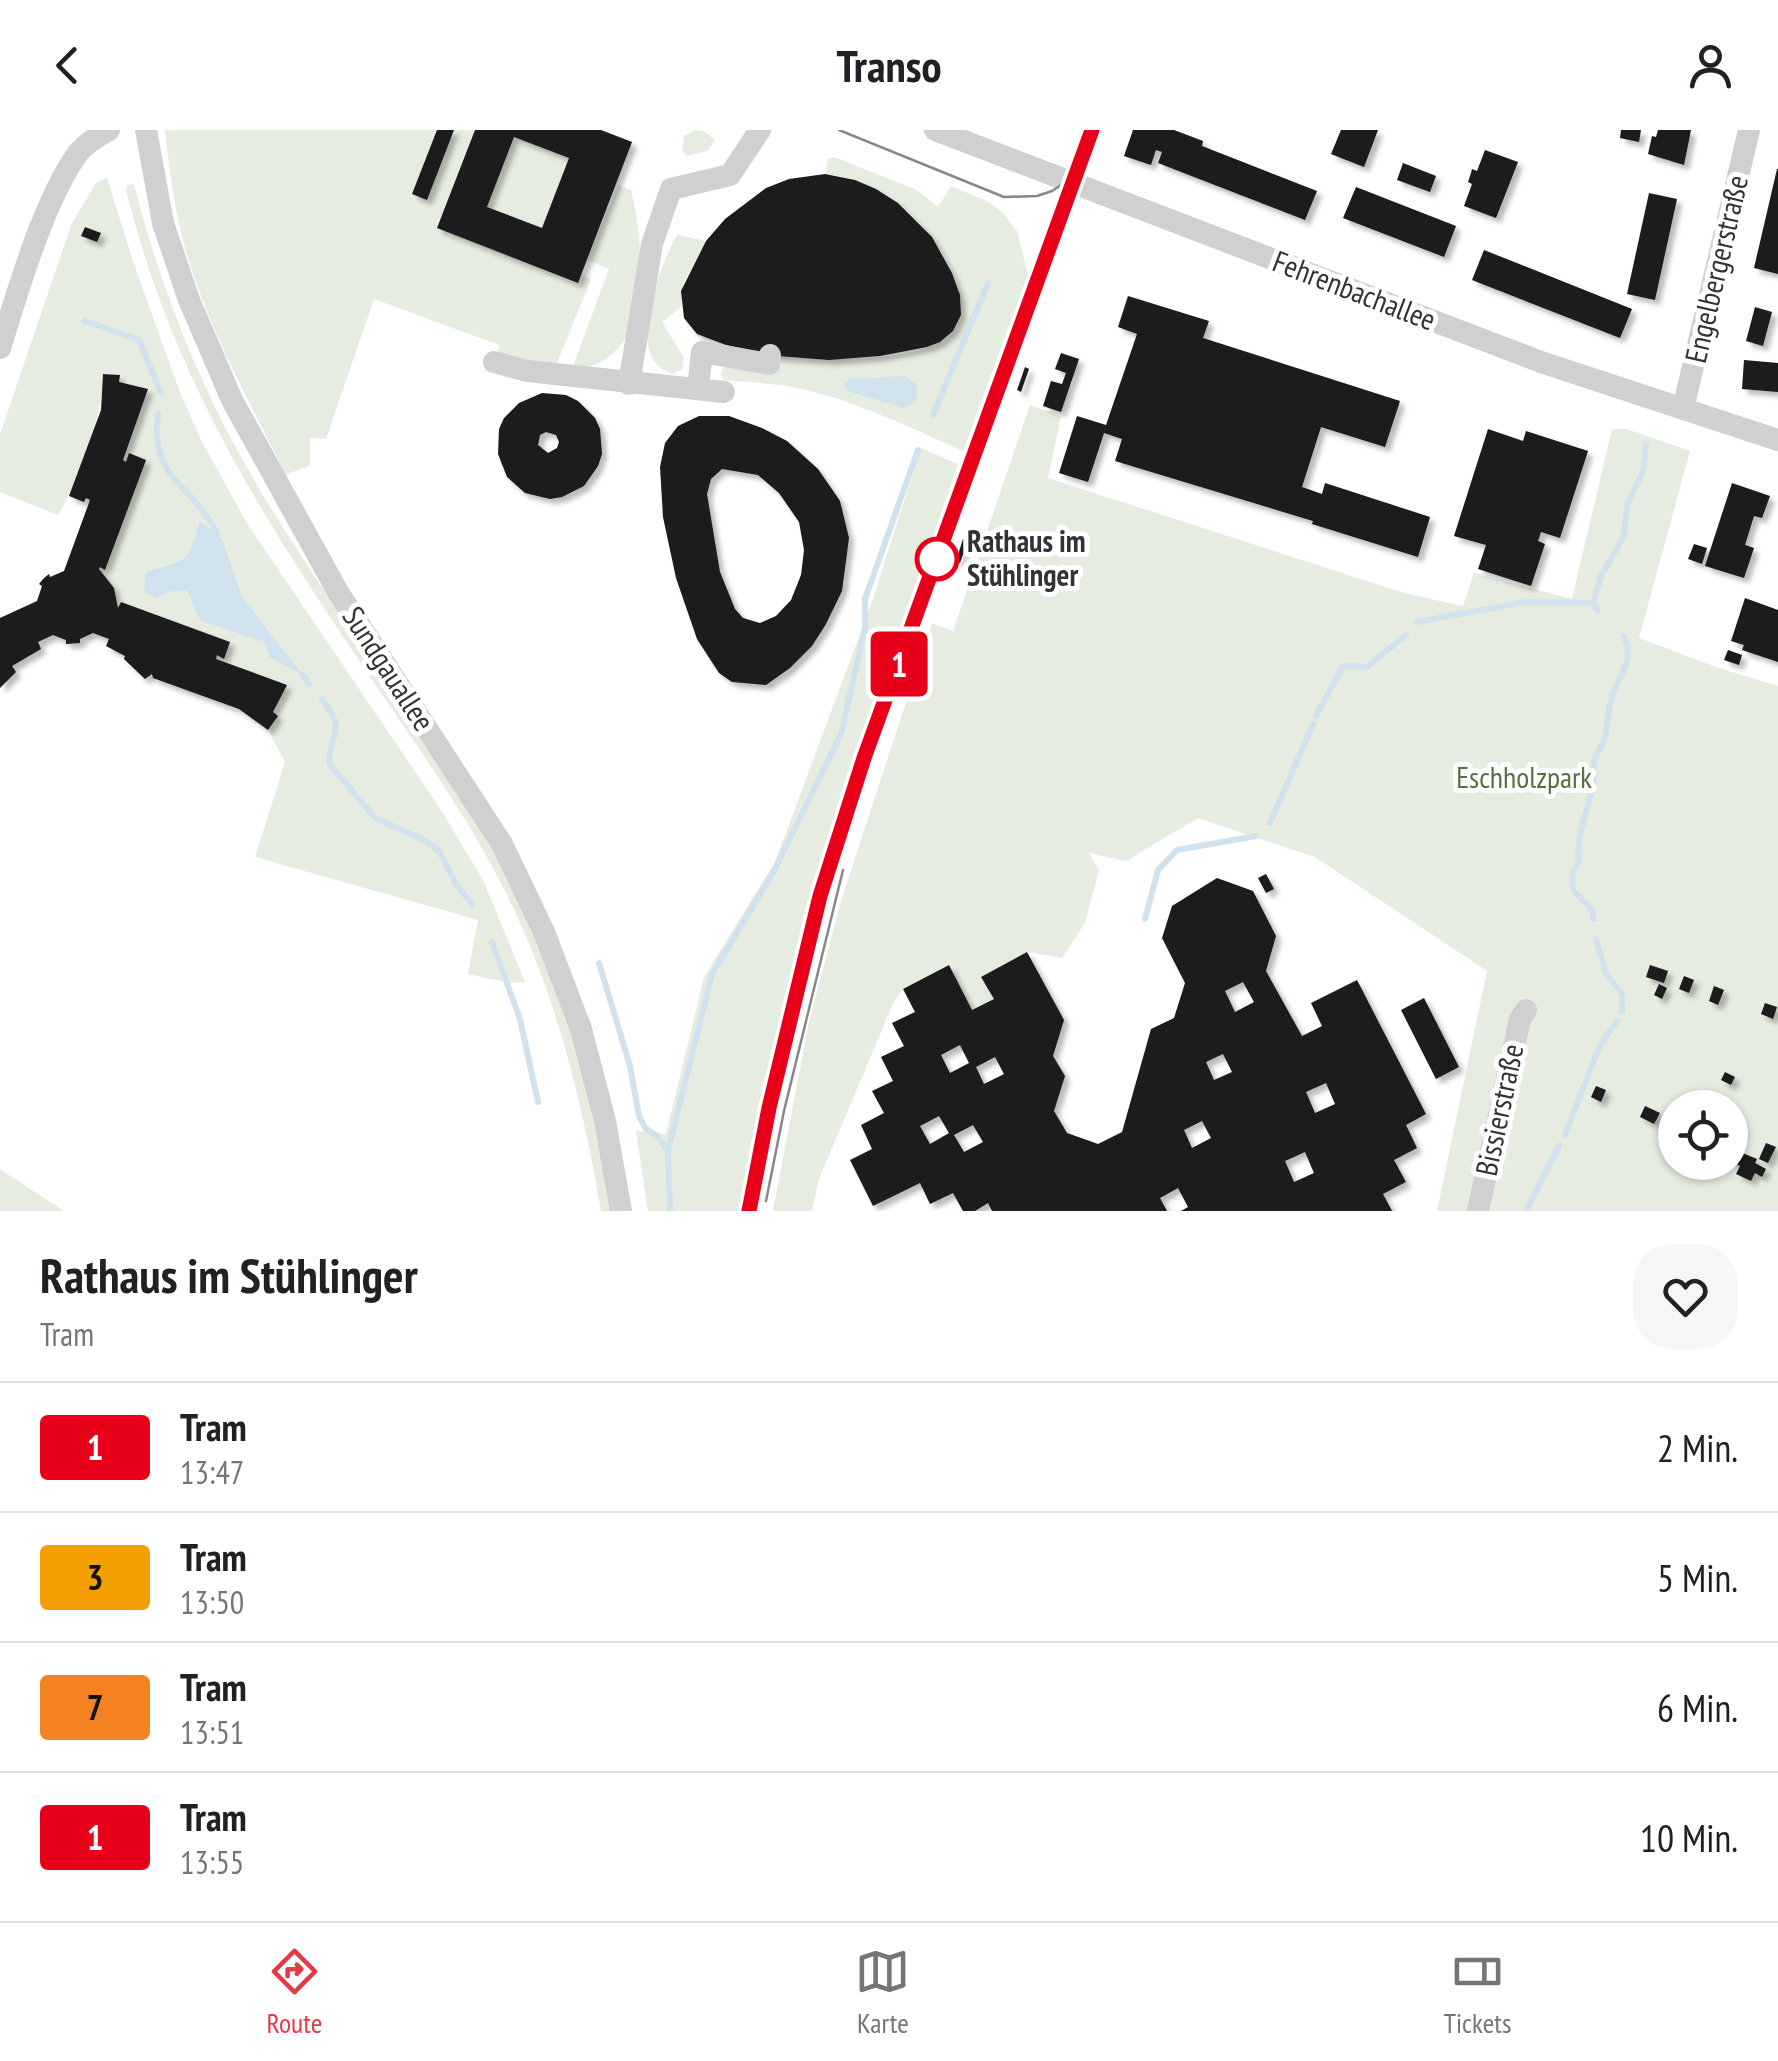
<!DOCTYPE html>
<html lang="de">
<head>
<meta charset="utf-8">
<style>
  body { margin:0; font-family:"PT Sans Narrow",sans-serif; background:#f6f6f6; color:#202124; height:100vh; display:flex; flex-direction:column; font-size:38px; white-space:nowrap }
  * { box-sizing:border-box; margin:0 }
  p { font-size:32px; color:#757577 }
  .icon { flex:none; width:55px; height:55px; fill:none; stroke:currentColor; stroke-width:2; stroke-linecap:round; stroke-linejoin:round }
  .map { position:relative; height:1081px; overflow:hidden }
  .drawer { display:flex; flex-direction:column; background:#fff; flex:1 }
  .drawer>* { flex:none }
  .badge { padding:0 20px; border-radius:8px; font-size:35px; line-height:65px }
  .fabs { position:absolute; left:1658px; top:960px; display:grid; gap:20px }
  .fabs a { display:grid; place-items:center; width:90px; height:90px; border-radius:50%; background:#fff; box-shadow:0 2px 8px #0004; font-size:50px }
  .map>.badge { position:absolute; translate:-50% -50%; box-shadow:0 0 0 5px #fff }
  .round { display:grid; place-items:center; flex:none; width:105px; height:105px; border-radius:40px; background:#f6f6f6 }
  .overview { display:flex; align-items:center; justify-content:space-between; height:170px; padding:0 40px }
  h1 { font-size:48px; font-weight:800; line-height:75px }
  ul { padding:0; list-style:none }
  li { display:flex; align-items:center; gap:30px; height:130px; padding:0 40px; border-top:2px solid #e0e0e0 }
  li div { flex:1 }
  li b { display:block; font-size:38px }
  li em { font-style:normal }
  li .badge { min-width:110px; font-weight:700; text-align:center }
  header { display:flex; justify-content:space-between; align-items:center; height:130px; padding:0 40px; background:#fff; font-size:45px; font-weight:800 }
  .menu { display:flex; justify-content:space-around; align-items:center; height:140px; border-top:2px solid #e0e0e0; background:#fff; font-size:28px; color:#757577 }
  .menu a { display:grid; justify-items:center; gap:5px }
  .menu .selected { color:#e63946 }
  .map>svg:first-child { display:block }
  .green { fill:#e6ecdf; fill-rule:evenodd }
  .water { fill:#cfe2ee }
  .lines { fill:none; stroke-linecap:round; stroke-linejoin:round }
  .stream { stroke:#cfe2ee; stroke-width:6 }
  .building { fill:#1a1a1a; fill-rule:evenodd; filter:url(#shadow) }
  .minor { stroke:#d0d0d0; stroke-width:22 }
  .tram { stroke:#888; stroke-width:2.5 }
  .line-casing { stroke:#fff; stroke-width:22 }
  .line { stroke:#e8001b; stroke-width:15 }
  .stop-dot { fill:#fff; stroke:#e8001b; stroke-width:5 }
  .labels { text-anchor:middle; stroke-width:10; stroke-linejoin:round; paint-order:stroke }
  .street-label { font-size:30px; fill:#333; stroke:#fff }
  .stop-label { font-size:30px; font-weight:bold; fill:#333; stroke:#fff; text-anchor:start }
  .park-label { font-size:30px; fill:#56703f; stroke:#fff }
</style>
</head>
<body>
<header><svg class="icon" aria-label="back" viewBox="0 0 24 24"><path d="M15 5l-7 7 7 7"/></svg>Transo<svg class="icon" aria-label="person" viewBox="0 0 24 24"><circle cx="12" cy="8" r="4"/><path d="M4 21q1-7 8-7t8 7"/></svg></header>
<div class="map">
<svg width="1778" height="1081" viewBox="0 0 1778 1081">
  <defs>
    <filter id="shadow"><feDropShadow dx="5" dy="5" stdDeviation="2.5" flood-color="#0004"/></filter>
  </defs>
  <rect width="100%" height="100%" fill="#fff"/>
  <path class="green" d="M 165,0 L 475,0 L 438,98 L 577,153 L 581,145 L 591,149 L 556,236 L 497,225 L 499,215 L 374,169 L 326,309 L 310,308 L 310,335 L 286,345 C 251,275 211,204 188,128 C 175,86 170,43 165,0 Z
    M 695,0 L 705,2 L 715,10 L 708,21 L 687,26 L 682,21 L 684,6 Z
    M 514,7 L 569,28 L 542,98 L 487,77 Z
    M 834,27 L 917,60 L 938,77 L 951,56 L 989,72 L 1003,83 L 1017,101 L 1028,145 L 963,321 C 906,296 849,267 787,256 C 766,253 745,252 724,250 L 720,244 L 723,238 L 730,236 L 775,243 L 777,226 C 817,230 914,233 945,209 C 990,174 928,95 897,72 C 875,56 852,47 825,44 L 828,29 Z
    M 107,48 L 134,134 L 178,257 L 200,308 L 248,395 L 441,680 L 484,752 L 525,852 L 511,853 L 468,844 L 478,790 L 255,727 L 285,632 L 268,600 L 278,587 L 273,582 L 287,555 L 216,529 L 217,525 L 224,528 L 230,512 L 121,472 L 118,478 L 114,458 L 99,439 L 145,330 L 130,323 L 126,332 L 123,330 L 148,259 L 119,252 L 119,245 L 104,244 C 100,292 83,343 58,385 L 0,362 L 0,304 L 72,93 L 96,53 Z
    M 134,54 C 162,165 205,269 264,367 C 345,501 446,623 517,763 C 568,863 591,971 611,1081 L 601,1081 C 582,970 556,864 506,763 C 463,677 405,600 352,520 C 252,371 170,237 126,60 L 127,55 Z
    M 618,55 L 631,60 C 645,118 656,235 572,239 L 609,139 L 587,130 Z
    M 677,105 L 706,111 L 683,155 L 681,177 L 662,192 L 684,228 L 682,239 L 672,244 C 622,228 660,136 677,105 Z
    M 1030,275 L 1061,286 L 1048,348 L 1404,463 L 1463,476 L 1474,443 L 1572,469 L 1612,299 L 1627,299 L 1690,321 L 1639,508 L 1716,537 L 1778,556 L 1778,1081 L 1437,1081 L 1487,841 L 1315,727 L 1198,688 L 1126,731 L 1089,723 L 1099,740 L 1085,793 L 1062,828 L 1027,822 L 981,847 L 994,869 L 972,880 L 948,835 L 903,859 L 893,874 L 819,1049 L 812,1081 L 773,1081 L 809,892 L 841,771 L 932,493 L 953,501 ZM 1675,978 L 1730,978 L 1730,1032 L 1675,1032 Z
    M 921,318 L 958,334 L 910,474 L 910,486 C 876,576 842,667 815,760 C 784,866 763,973 742,1081 L 648,1081 L 636,1001 L 666,1004 L 704,847 L 775,732 L 872,472 Z
    M 0,1039 L 6,1043 L 64,1081 L 0,1081 Z"/>
  <path class="water" d="M 905,246 L 917,254 L 917,268 L 911,275 L 904,278 L 847,261 L 843,254 L 851,249 Z
    M 200,391 L 222,409 L 242,467 L 302,544 L 270,528 L 264,512 L 200,490 L 187,461 L 171,461 L 156,468 L 144,462 L 146,442 C 189,429 187,436 200,391 Z"/>
  <g class="lines">
    <path class="stream" d="M 85,191 L 139,210 L 161,263
      M 158,284 C 150,353 193,352 217,404
      M 933,285 L 988,153
      M 1598,481 L 1593,473 L 1601,446 L 1624,406 L 1627,375 L 1643,341 L 1646,315
      M 1417,492 L 1525,472 L 1593,473
      M 302,544 L 309,554
      M 322,569 C 348,604 330,599 329,633 L 375,688 L 426,711 L 439,721 L 456,754 L 472,774
      M 1316,586 L 1343,536 L 1367,537 L 1406,505
      M 1270,693 L 1313,594
      M 1145,789 L 1158,740 L 1177,720 L 1256,706
      M 1594,789 L 1592,780 L 1573,760 L 1572,743 L 1579,732 C 1575,706 1588,681 1593,656 C 1594,648 1593,640 1594,632 C 1596,622 1604,614 1606,603 C 1608,590 1608,577 1613,564 C 1620,543 1635,530 1624,506
      M 1596,809 L 1606,844 L 1622,864 L 1622,881
      M 492,812 L 520,889 L 538,972
      M 599,833 L 630,936 L 639,986 L 645,998 L 657,1006 L 668,1021
      M 1565,1005 L 1599,917 L 1617,891
      M 670,1081 L 668,1021 L 712,844 L 774,741 L 841,604 L 865,498 L 865,469 L 918,320
      M 1526,1081 L 1559,1016"/>
  </g>
  <path class="building" d="M 437,0 L 454,0 L 427,70 L 412,64 Z
    M 475,0 L 601,0 L 632,12 L 578,153 L 437,98 ZM 514,7 L 569,28 L 542,98 L 487,77 Z
    M 1133,0 L 1174,0 L 1203,11 L 1202,16 L 1317,61 L 1305,90 L 1158,33 L 1162,22 L 1156,20 L 1151,35 L 1124,26 Z
    M 1341,0 L 1378,0 L 1364,37 L 1331,24 Z
    M 1621,0 L 1641,0 L 1639,12 L 1620,8 Z
    M 1658,0 L 1691,0 L 1684,35 L 1648,24 L 1652,6 L 1656,7 Z
    M 1485,20 L 1518,32 L 1496,88 L 1464,76 L 1472,54 L 1468,52 L 1470,46 L 1472,39 L 1477,41 Z
    M 1403,33 L 1436,46 L 1430,62 L 1397,50 Z
    M 1777,39 L 1778,39 L 1778,144 L 1754,138 Z
    M 825,44 L 855,50 L 876,59 L 898,73 L 932,107 L 952,143 L 960,165 L 961,185 L 953,201 L 940,212 L 927,217 L 880,226 L 829,230 L 777,226 L 726,215 L 697,204 L 684,188 L 681,161 L 706,111 L 725,89 L 766,58 L 789,49 Z
    M 1356,57 L 1456,96 L 1444,127 L 1343,88 Z
    M 1649,63 L 1677,69 L 1655,170 L 1627,164 Z
    M 85,97 L 101,103 L 97,112 L 81,106 Z
    M 1484,120 L 1632,179 L 1620,208 L 1472,150 Z
    M 1128,166 L 1209,191 L 1203,208 L 1400,271 L 1385,317 L 1321,297 L 1302,357 L 1322,364 L 1325,353 L 1430,387 L 1418,427 L 1312,394 L 1313,391 L 1115,331 L 1122,309 L 1104,303 L 1088,352 L 1059,343 L 1077,286 L 1106,295 L 1137,204 L 1118,197 Z
    M 1755,177 L 1772,182 L 1763,216 L 1746,211 Z
    M 1061,223 L 1079,229 L 1061,282 L 1043,276 L 1051,251 L 1062,254 L 1066,243 L 1055,239 Z
    M 1744,230 L 1778,233 L 1778,262 L 1742,259 Z
    M 1025,237 L 1029,239 L 1021,262 L 1017,260 Z
    M 103,244 L 120,245 L 119,252 L 148,259 L 123,330 L 126,332 L 129,323 L 146,330 L 105,440 L 100,437 L 99,439 L 114,458 L 118,478 L 121,472 L 230,512 L 224,529 L 217,525 L 216,529 L 287,555 L 273,582 L 278,586 L 268,600 L 239,579 L 153,548 L 152,544 L 145,549 L 124,529 L 125,526 L 106,516 L 109,509 L 93,503 L 80,509 L 80,513 L 66,514 L 66,510 L 53,505 L 38,512 L 41,519 L 12,536 L 16,542 L 0,558 L 0,488 L 37,471 L 42,456 L 39,454 L 43,449 L 49,444 L 50,447 L 64,441 L 90,370 L 86,368 L 84,372 L 69,366 L 101,280 Z
    M 542,263 L 566,265 L 578,271 L 595,288 L 600,299 L 602,324 L 598,336 L 584,356 L 562,367 L 550,369 L 525,363 L 507,347 L 498,324 L 499,299 L 504,288 L 519,273 ZM 546,302 L 556,305 L 559,312 L 557,318 L 548,323 L 538,315 L 540,305 Z
    M 699,286 L 729,286 L 762,298 L 787,311 L 818,339 L 840,371 L 849,408 L 842,461 L 826,494 L 812,516 L 790,538 L 766,555 L 732,552 L 719,543 L 697,509 L 676,448 L 663,387 L 660,337 L 665,313 L 678,296 ZM 722,339 L 758,345 L 779,363 L 799,392 L 804,420 L 801,445 L 791,470 L 776,486 L 760,493 L 743,488 L 735,479 L 720,442 L 707,364 L 711,349 Z
    M 1488,299 L 1523,311 L 1526,301 L 1588,321 L 1560,408 L 1541,402 L 1538,411 L 1545,414 L 1531,456 L 1478,439 L 1486,415 L 1454,406 Z
    M 1732,353 L 1770,366 L 1762,388 L 1754,386 L 1745,415 L 1754,418 L 1744,448 L 1705,436 Z
    M 963,409 L 968,410 L 960,433 L 956,431 Z
    M 1694,414 L 1707,418 L 1702,434 L 1688,429 Z
    M 1745,468 L 1778,480 L 1778,532 L 1742,520 L 1744,515 L 1731,511 Z
    M 1728,520 L 1742,525 L 1739,535 L 1724,530 Z
    M 1266,744 L 1274,759 L 1266,763 L 1258,748 Z
    M 1217,748 L 1253,761 L 1276,806 L 1266,841 L 1302,906 L 1322,896 L 1311,873 L 1357,850 L 1426,984 L 1406,995 L 1417,1018 L 1394,1030 L 1406,1052 L 1383,1064 L 1392,1081 L 1181,1081 L 1188,1077 L 1178,1058 L 1160,1068 L 1167,1081 L 992,1081 L 988,1073 L 975,1081 L 963,1081 L 953,1063 L 930,1074 L 920,1053 L 873,1076 L 850,1030 L 872,1019 L 861,995 L 884,983 L 872,961 L 893,951 L 881,927 L 904,916 L 892,893 L 915,882 L 903,859 L 949,835 L 972,880 L 994,869 L 981,847 L 1027,822 L 1064,890 L 1053,926 L 1065,946 L 1054,981 L 1067,1003 L 1098,1014 L 1122,1002 L 1151,899 L 1174,888 L 1185,853 L 1162,808 L 1172,776 ZM 1243,852 L 1254,872 L 1235,882 L 1225,861 ZM 960,915 L 969,933 L 950,943 L 941,925 ZM 1223,924 L 1232,942 L 1214,950 L 1206,932 ZM 995,927 L 1004,944 L 984,954 L 976,937 ZM 1326,953 L 1335,974 L 1315,983 L 1306,962 ZM 939,986 L 949,1003 L 930,1014 L 920,996 ZM 1202,991 L 1211,1008 L 1192,1018 L 1184,1000 ZM 973,995 L 983,1012 L 964,1022 L 954,1005 ZM 1305,1022 L 1314,1043 L 1294,1052 L 1285,1031 Z
    M 1650,835 L 1668,841 L 1664,853 L 1646,847 Z
    M 1684,846 L 1694,850 L 1689,863 L 1679,859 Z
    M 1659,854 L 1667,858 L 1662,869 L 1654,865 Z
    M 1714,856 L 1724,860 L 1718,875 L 1709,871 Z
    M 1424,868 L 1459,937 L 1436,949 L 1401,880 Z
    M 1765,873 L 1777,877 L 1773,889 L 1761,884 Z
    M 1725,942 L 1735,947 L 1731,955 L 1721,950 Z
    M 1596,956 L 1606,960 L 1601,972 L 1591,967 Z
    M 1645,976 L 1660,983 L 1654,994 L 1640,987 Z
    M 1730,993 L 1743,999 L 1734,1017 L 1730,1015 Z
    M 1766,1013 L 1776,1017 L 1768,1033 L 1759,1029 Z
    M 1730,1018 L 1757,1029 L 1755,1033 L 1766,1039 L 1762,1047 L 1755,1043 L 1751,1051 L 1736,1044 L 1740,1036 L 1731,1031 Z"/>
  <g class="lines">
    <path class="minor" d="M 146,0 L 163,93 L 189,170 L 232,270 L 338,462 L 502,714 L 544,802 L 581,899 L 605,991 L 621,1081
      M 935,0 L 1541,232 L 1778,310
      M 0,218 C 18,161 43,72 78,23 C 85,14 98,6 109,0
      M 494,232 L 527,241 L 724,262
      M 629,254 L 652,114 L 671,59 L 730,45 L 760,0
      M 698,258 L 702,222 L 769,234 L 770,225
      M 1683,279 L 1749,0
      M 1478,1081 L 1520,889 L 1526,880"/>
    <path class="tram" d="M 839,0 L 1004,67 L 1037,66 L 1052,61 L 1076,45
      M 766,1071 L 784,981 L 843,740
      M 749,1081 L 769,978 L 820,766 L 865,628 L 1093,0"/>
  </g>
  <g class="lines">
    <defs>
      <path id="line" d="M 749,1081 L 769,978 L 820,766 L 864,628 L 1092,0"/>
    </defs>
    <use href="#line" class="line-casing"/>
    <use href="#line" class="line"/>
  </g>
  <circle class="stop-dot" cx="937" cy="429" r="20"/>
  <g class="labels">
    <g class="street-label">
      <text transform="translate(1717 139) rotate(-77)" y="10">Engelbergerstraße</text>
      <text transform="translate(1354 161) rotate(21)" y="10">Fehrenbachallee</text>
      <text transform="translate(388 539) rotate(57)" y="10">Sundgauallee</text>
      <text transform="translate(1500 980) rotate(-78)" y="10">Bissierstraße</text>
    </g>
    <g class="stop-label">
      <text x="967" y="422">Rathaus im<tspan x="967" dy="34">Stühlinger</tspan></text>
    </g>
    <g class="park-label">
      <text x="1524" y="658">Eschholzpark</text>
    </g>
  </g>
</svg>
<div class="fabs">
<a><svg class="icon" aria-label="locate" viewBox="0 0 24 24"><circle cx="12" cy="12" r="6"/><path d="M12 2v4M12 18v4M2 12h4M18 12h4"/></svg></a>
</div>
<b class="badge" style="left:899px;top:534px;background:#e8001b;color:#fff">1</b>
</div>
<section class="drawer">
<div class="overview"><div><h1>Rathaus im Stühlinger</h1><p>Tram</p></div><a class="round"><svg class="icon" aria-label="heart" viewBox="0 0 24 24"><path d="M12 20l-8-8c-3-5 5-10 8-4 3-6 11-1 8 4z"/></svg></a></div>
<ul>
<li><span class="badge" style="background:#e8001b;color:#fff">1</span><div><b>Tram</b><p>13:47</p></div><em>2 Min.</em></li>
<li><span class="badge" style="background:#f59e00;color:#111">3</span><div><b>Tram</b><p>13:50</p></div><em>5 Min.</em></li>
<li><span class="badge" style="background:#f58220;color:#111">7</span><div><b>Tram</b><p>13:51</p></div><em>6 Min.</em></li>
<li><span class="badge" style="background:#e8001b;color:#fff">1</span><div><b>Tram</b><p>13:55</p></div><em>10 Min.</em></li>
</ul>
</section>
<nav class="menu">
<a class="selected"><svg class="icon" aria-label="directions" viewBox="0 0 24 24"><path d="M12 3l9 9-9 9-9-9zM9 14v-3h6M13 9l2 2-2 2"/></svg>Route</a>
<a><svg class="icon" aria-label="map" viewBox="0 0 24 24"><path d="M3 6l6-2 6 2 6-2v14l-6 2-6-2-6 2zM9 4v14M15 6v14"/></svg>Karte</a>
<a><svg class="icon" aria-label="tickets" viewBox="0 0 24 24"><path d="M3 7h18v10H3zM15 7v10"/></svg>Tickets</a>
</nav>
</body>
</html>
